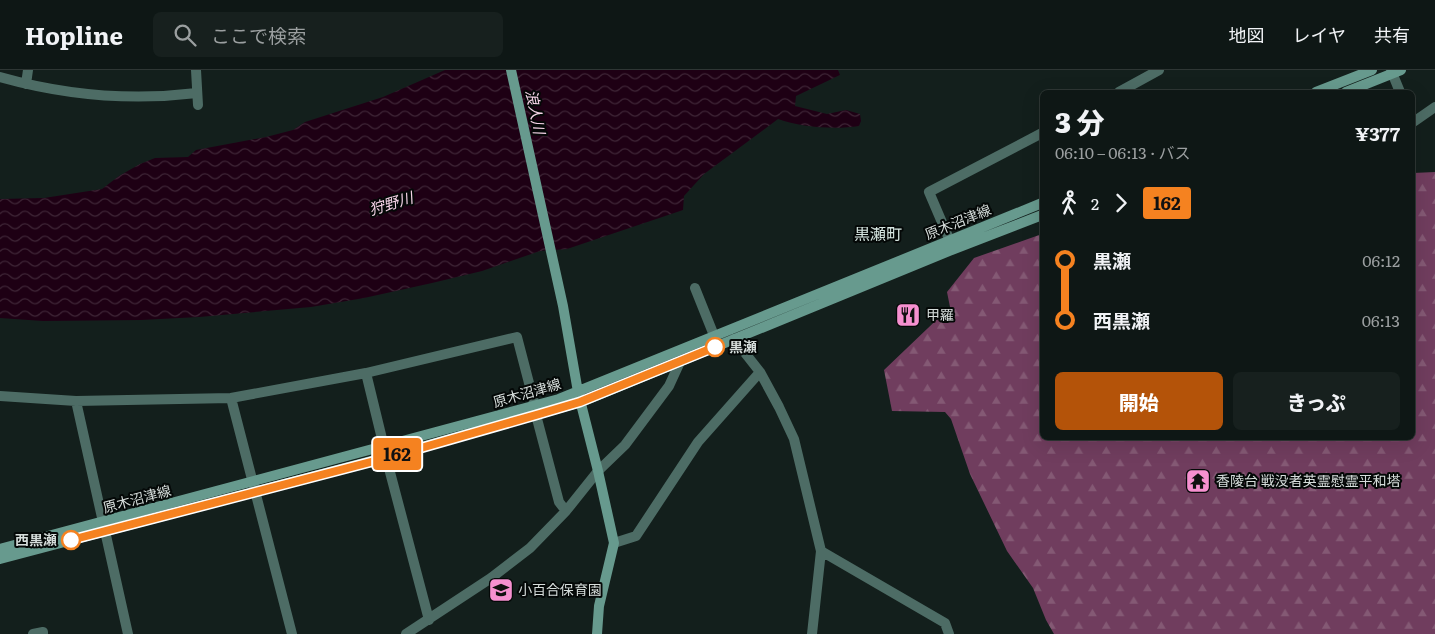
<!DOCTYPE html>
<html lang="ja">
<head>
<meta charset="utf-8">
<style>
  body { margin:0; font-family:Literata,"Noto Sans JP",serif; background:#17201e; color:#f1f3f6; height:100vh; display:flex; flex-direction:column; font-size:19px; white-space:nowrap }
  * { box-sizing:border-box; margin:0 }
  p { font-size:16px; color:#9b9fa0 }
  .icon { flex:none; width:28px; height:28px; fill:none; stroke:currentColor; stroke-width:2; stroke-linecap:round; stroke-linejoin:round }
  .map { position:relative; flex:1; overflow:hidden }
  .details { position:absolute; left:1040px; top:20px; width:375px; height:350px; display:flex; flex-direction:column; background:#0e1715; border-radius:8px; box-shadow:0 5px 20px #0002,0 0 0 1px #2e3634 }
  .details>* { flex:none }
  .badge { padding:0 10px; border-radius:4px; font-size:18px; line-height:32px }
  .map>.badge { position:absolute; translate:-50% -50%; box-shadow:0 0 0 2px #fff }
  .legs { display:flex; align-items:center; gap:8px; height:55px; padding:0 15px; font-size:16px }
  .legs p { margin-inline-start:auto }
  .summary { display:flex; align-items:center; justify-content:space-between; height:85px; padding:0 15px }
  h1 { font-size:28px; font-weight:800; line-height:38px }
  .action { display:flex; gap:10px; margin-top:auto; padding:10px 15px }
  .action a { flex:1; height:58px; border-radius:8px; background:#b45309; color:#fff; font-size:20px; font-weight:800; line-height:58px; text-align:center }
  .action a+a { background:#17201e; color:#f1f3f6 }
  ul { padding:0 15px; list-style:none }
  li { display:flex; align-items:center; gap:18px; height:60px; font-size:19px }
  li i { display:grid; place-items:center; width:8px; height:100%; margin:0 6px; background:currentColor }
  li i::after { content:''; width:12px; height:12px; margin:-6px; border:4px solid; border-radius:50%; background:#0e1715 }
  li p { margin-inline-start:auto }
  li:first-child i { background:linear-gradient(#0000 50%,currentColor 0) }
  li:last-child i { background:linear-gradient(currentColor 50%,#0000 0) }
  header { display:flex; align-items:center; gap:30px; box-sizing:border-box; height:70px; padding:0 25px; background:#0e1715; border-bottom:1px solid #2e3634 }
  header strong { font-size:24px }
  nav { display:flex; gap:28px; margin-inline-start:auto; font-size:18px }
  .search { width:350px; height:45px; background:#17201e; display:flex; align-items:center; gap:12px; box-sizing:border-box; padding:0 18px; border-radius:8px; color:#9b9fa0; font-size:19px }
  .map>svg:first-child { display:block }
  .forest { fill:url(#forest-firs) }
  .water { fill:url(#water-waves) }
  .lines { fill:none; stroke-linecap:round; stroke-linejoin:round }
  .street { stroke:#4d6c65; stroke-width:10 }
  .secondary { stroke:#679a8e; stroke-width:10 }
  .line-1-casing { stroke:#fff; stroke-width:11 }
  .line-1 { stroke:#f58220; stroke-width:8 }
  .stop-1-dot { fill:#fff; stroke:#f58220; stroke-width:2.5 }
  .labels { text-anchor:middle; stroke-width:4; stroke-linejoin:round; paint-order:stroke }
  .street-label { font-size:14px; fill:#d6dddb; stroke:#040807 }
  .poi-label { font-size:14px; fill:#d6dddb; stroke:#040807; text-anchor:start }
  .stop-label { font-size:14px; font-weight:bold; fill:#d6dddb; stroke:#040807; text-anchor:start }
  .water-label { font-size:15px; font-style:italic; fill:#f6d4e8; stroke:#040807 }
  .quarter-label { font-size:16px; fill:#d6e6e1; stroke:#040807 }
</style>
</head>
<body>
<header>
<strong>Hopline</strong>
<div class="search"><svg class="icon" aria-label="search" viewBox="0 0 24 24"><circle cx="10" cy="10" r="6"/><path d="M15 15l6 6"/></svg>ここで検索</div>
<nav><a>地図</a><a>レイヤ</a><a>共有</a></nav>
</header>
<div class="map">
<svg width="1435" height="564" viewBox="0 0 1435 564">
  <defs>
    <pattern id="forest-firs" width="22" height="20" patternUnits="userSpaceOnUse" patternTransform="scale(1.25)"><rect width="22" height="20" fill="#703d5e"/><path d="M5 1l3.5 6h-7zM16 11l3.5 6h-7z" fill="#845974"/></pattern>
    <pattern id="water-waves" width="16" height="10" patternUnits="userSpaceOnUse" patternTransform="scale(1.25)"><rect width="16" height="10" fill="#1e0014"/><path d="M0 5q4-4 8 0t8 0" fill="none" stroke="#3e2536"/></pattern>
  </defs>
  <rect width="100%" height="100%" fill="#131f1c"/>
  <path class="forest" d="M 1435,102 L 1435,564 L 1054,564 L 1046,550 L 1033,518 L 1007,481 L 970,404 L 951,349 L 945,342 L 892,341 L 884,300 L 950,237 L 947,222 L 974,188 L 1042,164 L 1042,368 L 1412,368 L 1413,103 Z"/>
  <path class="water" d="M 445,0 L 838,0 L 840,5 L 796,26 L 795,36 L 827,44 L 846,40 L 860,44 L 861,51 L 859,56 C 835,60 800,57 778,49 L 704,104 L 684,126 L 683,140 L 567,179 L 540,181 L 482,201 L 432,213 L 364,228 L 311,237 L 199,247 L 141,250 L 43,251 L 0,248 L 0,129 L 44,128 L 102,119 L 119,106 L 140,94 L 155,88 L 188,87 L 196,80 L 266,67 L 293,60 L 305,52 L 383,27 Z"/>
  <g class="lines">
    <path class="street" d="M 196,0 L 198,35
      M 1391,0 L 1400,22
      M 0,7 C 64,25 131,31 197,23
      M 26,14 L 28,0
      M 1119,22 L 1159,0
      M 1412,53 L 1435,37
      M 953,178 L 929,122 L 1042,63
      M 695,218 L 717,273
      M 734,269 L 760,302 L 779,337 L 794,369 L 821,481 L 812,564
      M 366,303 L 384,377
      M 0,326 L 76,331 L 231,328 L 366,303 L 517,267 L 535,336
      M 231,328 L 292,564
      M 76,331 L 128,564
      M 536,345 L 559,432 L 566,441
      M 386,387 L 429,550
      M 614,473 L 636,466 L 698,372 L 760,302
      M 821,481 L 945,553 L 949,564
      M 33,564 L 43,562 L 43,564
      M 406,564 L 491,508 L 530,478 L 566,441 L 598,401 L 625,375 L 669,316 L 680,292"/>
    <path class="secondary" d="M 511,0 L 563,236 L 578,322 L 598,401 L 614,473 L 599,536 L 597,564
      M 1316,22 L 1372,0
      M 1346,22 L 1401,0
      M 0,479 L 559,329 L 1042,133
      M 0,489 L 386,387 L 581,332 L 954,179 L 1042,145"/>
  </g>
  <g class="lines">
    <defs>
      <path id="line-1" d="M 71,470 L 386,388 L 536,345 L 580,332 L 715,277"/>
    </defs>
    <use href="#line-1" class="line-1-casing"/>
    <use href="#line-1" class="line-1"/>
  </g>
  <defs>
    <symbol id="restaurant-square" viewBox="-11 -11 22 22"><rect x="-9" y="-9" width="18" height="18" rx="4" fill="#f690d0" stroke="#040807"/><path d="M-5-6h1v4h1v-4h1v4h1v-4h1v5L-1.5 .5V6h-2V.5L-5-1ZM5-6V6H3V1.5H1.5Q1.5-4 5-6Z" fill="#111"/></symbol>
    <symbol id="temple-square" viewBox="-11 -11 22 22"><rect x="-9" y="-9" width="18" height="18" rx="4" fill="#f690d0" stroke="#040807"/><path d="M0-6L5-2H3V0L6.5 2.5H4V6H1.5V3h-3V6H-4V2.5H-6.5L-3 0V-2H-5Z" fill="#111"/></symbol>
    <symbol id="school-square" viewBox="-11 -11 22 22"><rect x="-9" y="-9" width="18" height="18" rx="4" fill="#f690d0" stroke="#040807"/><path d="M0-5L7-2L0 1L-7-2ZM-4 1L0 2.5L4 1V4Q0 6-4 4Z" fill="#111"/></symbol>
  </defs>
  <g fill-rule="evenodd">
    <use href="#restaurant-square" x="894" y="231" width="28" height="28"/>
    <use href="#temple-square" x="1184" y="397" width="28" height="28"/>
    <use href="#school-square" x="487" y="506" width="28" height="28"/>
  </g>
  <g class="stop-1-dot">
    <circle cx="715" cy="277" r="9"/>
    <circle cx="71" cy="470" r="9"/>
  </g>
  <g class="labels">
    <g class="street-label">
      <text transform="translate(958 152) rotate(-22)" y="5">原木沼津線</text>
      <text transform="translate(527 323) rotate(-16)" y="5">原木沼津線</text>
      <text transform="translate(137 429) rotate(-15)" y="5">原木沼津線</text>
    </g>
    <g class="poi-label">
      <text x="926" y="250">甲羅</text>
      <text x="1216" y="416">香陵台 戦没者英霊慰霊平和塔</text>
      <text x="518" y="525">小百合保育園</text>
    </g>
    <g class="stop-label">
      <text x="729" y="282">黒瀬</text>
      <text x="57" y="475" text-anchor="end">西黒瀬</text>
    </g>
    <g class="water-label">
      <text transform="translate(535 42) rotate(79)" y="5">浪人川</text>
      <text transform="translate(391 134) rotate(-17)" y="5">狩野川</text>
    </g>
    <g class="quarter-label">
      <text x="878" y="170">黒瀬町</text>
    </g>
  </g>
</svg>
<b class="badge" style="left:397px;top:384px;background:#f58220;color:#111">162</b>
<section class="details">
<div class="summary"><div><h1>3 分</h1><p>06:10 – 06:13 · バス</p></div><b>¥377</b></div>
<div class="legs"><svg class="icon" aria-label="walk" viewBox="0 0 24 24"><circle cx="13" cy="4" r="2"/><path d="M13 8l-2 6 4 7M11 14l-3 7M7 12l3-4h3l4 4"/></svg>2<svg class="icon" aria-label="forward" viewBox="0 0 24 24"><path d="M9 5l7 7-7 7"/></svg><b class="badge" style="background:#f58220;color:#111">162</b></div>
<ul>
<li><i style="color:#f58220"></i><b>黒瀬</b><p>06:12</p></li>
<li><i style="color:#f58220"></i><b>西黒瀬</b><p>06:13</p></li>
</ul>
<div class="action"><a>開始</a><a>きっぷ</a></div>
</section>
</div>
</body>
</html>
